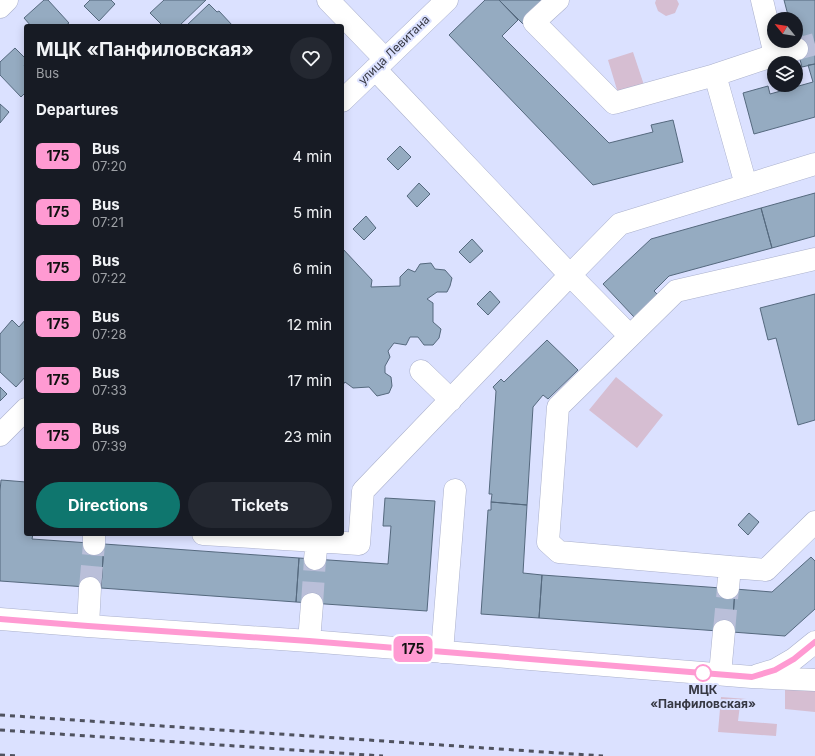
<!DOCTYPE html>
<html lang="en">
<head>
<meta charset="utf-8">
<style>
  body { margin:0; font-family:Inter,sans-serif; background:#242831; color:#f1f3f6; height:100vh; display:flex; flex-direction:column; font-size:15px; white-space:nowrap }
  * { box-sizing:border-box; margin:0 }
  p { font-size:13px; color:#9ea1a6 }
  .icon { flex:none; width:22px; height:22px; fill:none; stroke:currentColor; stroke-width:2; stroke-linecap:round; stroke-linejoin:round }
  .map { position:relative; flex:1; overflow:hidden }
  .side { position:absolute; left:24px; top:24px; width:320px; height:512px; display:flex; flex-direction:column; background:#171b24; border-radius:4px; box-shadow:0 2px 10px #0003 }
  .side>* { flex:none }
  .badge { padding:0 8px; border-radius:6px; font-size:14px; line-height:26px }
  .needle { width:26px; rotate:300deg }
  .fabs { position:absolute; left:767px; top:12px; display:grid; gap:8px }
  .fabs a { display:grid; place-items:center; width:36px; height:36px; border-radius:50%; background:#171b24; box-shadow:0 2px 10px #0003; font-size:20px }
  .map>.badge { position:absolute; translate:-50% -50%; box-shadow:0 0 0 2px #fff }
  h2 { padding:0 12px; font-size:15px; line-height:36px }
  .round { display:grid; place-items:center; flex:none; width:42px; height:42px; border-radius:21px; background:#242831 }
  .summary { display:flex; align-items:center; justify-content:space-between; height:68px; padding:0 12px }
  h1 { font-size:19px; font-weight:700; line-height:30px }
  .button { display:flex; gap:8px; margin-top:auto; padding:8px 12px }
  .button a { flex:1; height:46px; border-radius:24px; background:#0f766e; color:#fff; font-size:16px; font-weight:700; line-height:46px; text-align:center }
  .button a+a { background:#242831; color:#f1f3f6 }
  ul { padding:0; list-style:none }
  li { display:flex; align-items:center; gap:12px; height:56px; padding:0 12px }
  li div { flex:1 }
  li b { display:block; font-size:15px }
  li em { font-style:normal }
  li .badge { min-width:44px; font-weight:700; text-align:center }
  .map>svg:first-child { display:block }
  .green { fill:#d6bed2 }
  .building { fill:#95abc1; stroke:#55697e }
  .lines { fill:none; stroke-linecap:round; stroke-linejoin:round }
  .minor-tunnel { stroke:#babfd9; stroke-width:22; stroke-dasharray:22 11; stroke-linecap:butt }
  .minor-casing { stroke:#aab0cc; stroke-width:23 }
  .minor { stroke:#fff; stroke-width:22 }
  .rail { stroke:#4f525f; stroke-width:3; stroke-dasharray:5 5; stroke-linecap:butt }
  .line-casing { stroke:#fff; stroke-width:9 }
  .line { stroke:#ff9ad2; stroke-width:6 }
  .stop-dot { fill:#fff; stroke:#ff9ad2; stroke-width:2 }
  .labels { text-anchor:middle; stroke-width:4; stroke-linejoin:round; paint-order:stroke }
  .street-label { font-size:12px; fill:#363843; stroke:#dbe1ff }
  .stop-label { font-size:12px; font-weight:bold; fill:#363843; stroke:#dbe1ff }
</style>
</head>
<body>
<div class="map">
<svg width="815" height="756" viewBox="0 0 815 756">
  <rect width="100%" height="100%" fill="#dbe1ff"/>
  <path class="green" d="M 656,0 L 677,0 L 679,4 L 675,13 L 666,16 L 658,11 L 655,3 Z
    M 633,52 L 644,85 L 618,93 L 608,60 Z
    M 616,377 L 663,415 L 637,448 L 589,410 Z
    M 785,688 L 815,691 L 815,712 L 785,709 Z
    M 721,697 L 747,699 L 746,705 L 740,705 L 738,721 L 777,724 L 776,736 L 718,732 Z"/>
  <path class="building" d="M 44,0 L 48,0 L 69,23 L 65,26 L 31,26 L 24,18 Z
    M 90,0 L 111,0 L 115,4 L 99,21 L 84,6 Z
    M 164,0 L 206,0 L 179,26 L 163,26 L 150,13 Z
    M 485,0 L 499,0 L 518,20 L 502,36 L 609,143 L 653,132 L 651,125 L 673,120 L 683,162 L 593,185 L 449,35 Z
    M 499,0 L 547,0 L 523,24 Z
    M 784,0 L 815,0 L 815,64 L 802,67 L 795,41 L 796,41 L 796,19 L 789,19 Z
    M 209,4 L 217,12 L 219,11 L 233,26 L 186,26 Z
    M 15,48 L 26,59 L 26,63 L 24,65 L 26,68 L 26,92 L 21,97 L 0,75 L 0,62 Z
    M 815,64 L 815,117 L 754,134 L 743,93 L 768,86 L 770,94 L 813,82 L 808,65 Z
    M 0,104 L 9,112 L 0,123 Z
    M 400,146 L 411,157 L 398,170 L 387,159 Z
    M 419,183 L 430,194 L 417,207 L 407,196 Z
    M 815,193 L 815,236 L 772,248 L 761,208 Z
    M 761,208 L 772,248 L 669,276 L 654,291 L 657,294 L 634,317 L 603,284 L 651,239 Z
    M 366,216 L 376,228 L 364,240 L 353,229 Z
    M 472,239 L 483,251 L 470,263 L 459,252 Z
    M 342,248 L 372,280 L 371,287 L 400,286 L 400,277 L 408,269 L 415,272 L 420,264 L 431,263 L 435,269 L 445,270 L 452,278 L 450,286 L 447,292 L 437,292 L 427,299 L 433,303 L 433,322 L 441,329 L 439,338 L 433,345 L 424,345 L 418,337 L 410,337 L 406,345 L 394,343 L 388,351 L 390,357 L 385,366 L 385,373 L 391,377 L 392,386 L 389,393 L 377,396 L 369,387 L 353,388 L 345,382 L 342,386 Z
    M 490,291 L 500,302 L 488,315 L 477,304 Z
    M 815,294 L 815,420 L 798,425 L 776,338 L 768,340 L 760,308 Z
    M 26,319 L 26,376 L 16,387 L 0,372 L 0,334 L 12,320 L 19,327 Z
    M 547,340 L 578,370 L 548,399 L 543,395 L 533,407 L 527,505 L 491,502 L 492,494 L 489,494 L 496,391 L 493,387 L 501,379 L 504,382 Z
    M 0,387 L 7,394 L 0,401 Z
    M 1,480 L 26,482 L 26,534 L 33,534 L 32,539 L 104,544 L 101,588 L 0,581 L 0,491 Z
    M 385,498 L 435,501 L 427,611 L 296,602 L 299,558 L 388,564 L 391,526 L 383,526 Z
    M 491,502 L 527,505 L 523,573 L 542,575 L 539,618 L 481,614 L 488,510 L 491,510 Z
    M 749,513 L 759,522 L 748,535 L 738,525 Z
    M 104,544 L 299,558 L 296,602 L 101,588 Z
    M 811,557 L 815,561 L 815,609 L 785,636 L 732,632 L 735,589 L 772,592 Z
    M 542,575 L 735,589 L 732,632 L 539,618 Z"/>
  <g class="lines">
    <path class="minor-tunnel" d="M 797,49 L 815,44
      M 90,588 L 94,544
      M 312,604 L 315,559
      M 724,631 L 728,588"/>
    <defs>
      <path id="minor" d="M 328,0 L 385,59
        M 558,0 L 534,22 L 614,103 L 715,75 L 775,55 L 762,0
        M 0,7 L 7,0
        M 775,55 L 797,49
        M 375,69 L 570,275 L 620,224 L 815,164
        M 715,75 L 746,185
        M 342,101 L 447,0
        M 815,259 L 676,291 L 558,407 L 548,542 L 559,552 L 730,567 L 766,570 L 815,522
        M 421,371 L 451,400
        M 0,435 L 26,409
        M 203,534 L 317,541
        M 94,544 L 94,534
        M 315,559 L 317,541 L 359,544 L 363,491 L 570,275 L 630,336
        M 728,588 L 730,567
        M 0,619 L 88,626 L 309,641 L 752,677 L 815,680
        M 88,626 L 90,588
        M 309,641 L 312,604
        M 442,652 L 455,490
        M 720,674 L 724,631
        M 758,675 L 775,670 L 794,659 L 815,642"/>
    </defs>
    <use href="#minor" class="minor-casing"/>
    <use href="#minor" class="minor"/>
    <path class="rail" d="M 0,715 L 603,756
      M 0,730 L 383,756
      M 0,755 L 18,756"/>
  </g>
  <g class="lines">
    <defs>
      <path id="line" d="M 0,619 L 88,626 L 309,641 L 752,677 L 775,670 L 794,659 L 815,642"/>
    </defs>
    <use href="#line" class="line-casing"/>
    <use href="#line" class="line"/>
  </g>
  <circle class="stop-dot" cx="703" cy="673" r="8"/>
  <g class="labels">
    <g class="street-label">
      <text transform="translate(394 50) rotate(-44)" y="4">улица Левитана</text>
    </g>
    <g class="stop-label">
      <text x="703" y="694">МЦК<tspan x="703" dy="14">«Панфиловская»</tspan></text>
    </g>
  </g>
</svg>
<div class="fabs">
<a><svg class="needle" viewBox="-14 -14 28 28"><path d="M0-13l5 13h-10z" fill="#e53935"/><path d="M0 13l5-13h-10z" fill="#9ea1a6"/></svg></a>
<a><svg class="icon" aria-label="layers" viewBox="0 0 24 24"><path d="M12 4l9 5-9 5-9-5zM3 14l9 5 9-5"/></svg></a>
</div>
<b class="badge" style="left:413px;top:649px;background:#ff9ad2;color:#111">175</b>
<section class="side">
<div class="summary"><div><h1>МЦК «Панфиловская»</h1><p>Bus</p></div><a class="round"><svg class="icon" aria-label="heart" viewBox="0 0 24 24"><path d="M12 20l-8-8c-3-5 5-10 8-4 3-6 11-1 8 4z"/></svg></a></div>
<h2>Departures</h2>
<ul>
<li><span class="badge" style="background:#ff9ad2;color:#111">175</span><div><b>Bus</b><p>07:20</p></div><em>4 min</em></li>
<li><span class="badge" style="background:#ff9ad2;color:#111">175</span><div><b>Bus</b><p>07:21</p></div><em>5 min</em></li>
<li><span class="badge" style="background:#ff9ad2;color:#111">175</span><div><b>Bus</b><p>07:22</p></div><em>6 min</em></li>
<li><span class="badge" style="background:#ff9ad2;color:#111">175</span><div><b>Bus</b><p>07:28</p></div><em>12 min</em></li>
<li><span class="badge" style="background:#ff9ad2;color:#111">175</span><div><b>Bus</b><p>07:33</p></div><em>17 min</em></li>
<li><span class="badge" style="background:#ff9ad2;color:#111">175</span><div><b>Bus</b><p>07:39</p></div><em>23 min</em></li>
</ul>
<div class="button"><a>Directions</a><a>Tickets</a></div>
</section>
</div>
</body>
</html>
